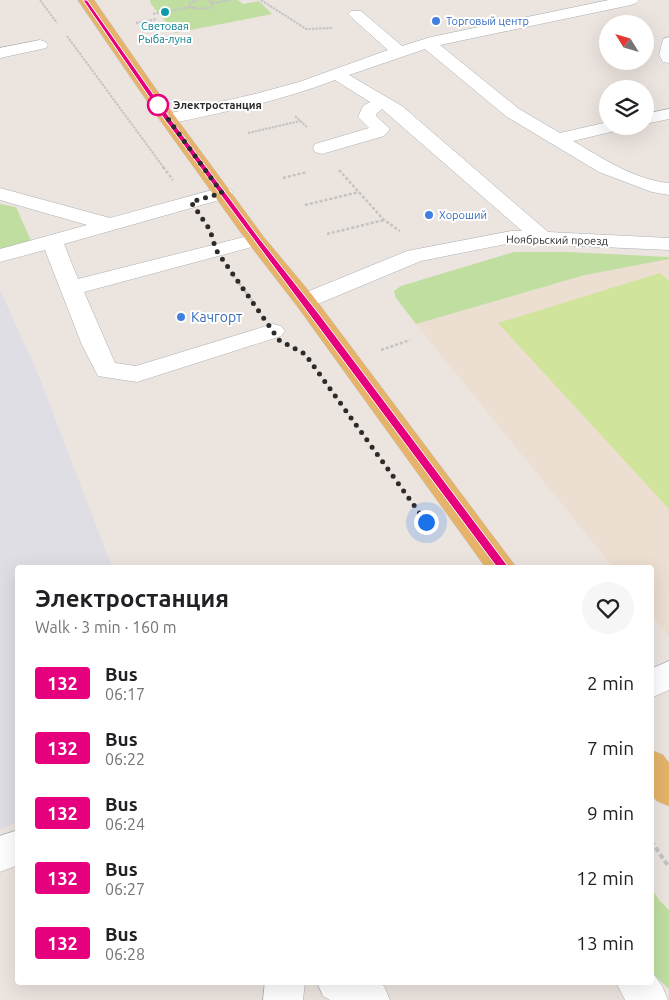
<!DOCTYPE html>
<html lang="en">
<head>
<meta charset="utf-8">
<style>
  body { margin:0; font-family:Ubuntu,sans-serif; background:#f6f6f6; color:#202124; height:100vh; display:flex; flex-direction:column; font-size:19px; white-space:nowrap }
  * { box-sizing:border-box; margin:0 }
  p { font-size:16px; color:#757577 }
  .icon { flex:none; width:28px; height:28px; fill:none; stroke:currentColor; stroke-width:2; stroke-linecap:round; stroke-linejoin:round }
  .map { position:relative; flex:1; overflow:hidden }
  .panel { position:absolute; left:15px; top:565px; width:639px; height:420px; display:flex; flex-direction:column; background:#fff; border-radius:5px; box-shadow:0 5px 20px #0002 }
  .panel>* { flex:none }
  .badge { padding:0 10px; border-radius:4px; font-size:18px; line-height:32px }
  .needle { width:32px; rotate:307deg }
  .buttons { position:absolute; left:599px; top:15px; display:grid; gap:10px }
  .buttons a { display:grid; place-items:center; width:55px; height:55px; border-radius:50%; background:#fff; box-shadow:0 5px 20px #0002; font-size:25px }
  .you { position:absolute; width:25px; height:25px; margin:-12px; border:4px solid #fff; border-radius:50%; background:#1a73e8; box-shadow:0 0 0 8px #1a73e833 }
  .map>.badge { position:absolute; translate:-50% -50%; box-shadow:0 0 0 2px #fff }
  .round { display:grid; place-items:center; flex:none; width:52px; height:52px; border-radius:26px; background:#f6f6f6 }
  .overview { display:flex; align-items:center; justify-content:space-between; height:85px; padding:0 20px }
  h1 { font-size:24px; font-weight:700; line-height:38px }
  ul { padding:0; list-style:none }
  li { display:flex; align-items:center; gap:15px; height:65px; padding:0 20px }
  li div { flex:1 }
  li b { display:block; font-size:19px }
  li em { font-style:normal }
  li .badge { min-width:55px; font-weight:700; text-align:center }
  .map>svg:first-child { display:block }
  .industrial { fill:#dfdee5 }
  .education { fill:#ecded0 }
  .green { fill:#bfdea0 }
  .pitch { fill:#d1e49c }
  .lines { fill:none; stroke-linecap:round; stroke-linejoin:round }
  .minor-casing { stroke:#abafb6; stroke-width:1 }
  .major-casing { stroke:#c4c4c4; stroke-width:1 }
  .path-far2 { stroke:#c4c4c4; stroke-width:2; stroke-dasharray:2.5 1; stroke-linecap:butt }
  .path-far1 { stroke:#c4c4c4; stroke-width:2.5; stroke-dasharray:3 2; stroke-linecap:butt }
  .path { stroke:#c4c4c4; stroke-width:4; stroke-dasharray:5 3; stroke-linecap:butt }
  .minor { fill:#fff; fill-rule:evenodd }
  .major { fill:#e5b46a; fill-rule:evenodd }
  .line { fill:#e6007e; stroke:#fff }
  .walk { stroke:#2b2b2b; stroke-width:5; stroke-dasharray:0 9 }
  .culture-dot { fill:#0f9aa8; stroke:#fff; stroke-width:2 }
  .shop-dot { fill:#3f7fe0; stroke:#fff; stroke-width:2 }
  .stop-dot { fill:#fff; stroke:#e6007e; stroke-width:2.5 }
  .labels { text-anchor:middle; stroke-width:4; stroke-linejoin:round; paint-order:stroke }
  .far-shop-label { font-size:11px; fill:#366cbe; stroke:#fff; text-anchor:start }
  .far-culture-label { font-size:11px; fill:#0d838f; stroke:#fff }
  .far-stop-label { font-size:11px; font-weight:bold; fill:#2b2b2b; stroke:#fff; text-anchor:start }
  .far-street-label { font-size:11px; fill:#2b2b2b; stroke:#fff }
  .shop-label { font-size:14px; fill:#366cbe; stroke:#fff; text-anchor:start }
</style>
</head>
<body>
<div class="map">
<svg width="669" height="1000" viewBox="0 0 669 1000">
  <rect width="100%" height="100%" fill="#ece4df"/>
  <path class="industrial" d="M 0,290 L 38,374 L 112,567 L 18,568 L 17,822 L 0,829 Z"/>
  <path class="education" d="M 669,259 L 669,636 L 651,615 L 651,568 L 613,567 L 416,324 L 585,275 Z"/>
  <path class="green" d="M 150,0 L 238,0 L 243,4 L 259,1 L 272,14 L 175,33 L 151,4 Z
    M 0,204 L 16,207 L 32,243 L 0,251 Z
    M 514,252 L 568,252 L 669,257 L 669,259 L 585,275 L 416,324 L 396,298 L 394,291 L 401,286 Z
    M 651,887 L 659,900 L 669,910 L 669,989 L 651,972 Z"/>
  <path class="pitch" d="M 660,273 L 669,281 L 669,509 L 498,323 Z"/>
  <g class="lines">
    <defs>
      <path id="minor" d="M 609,0 L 639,0 L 636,3 L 631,5 L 440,45 L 519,109 L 560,133 L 608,122 L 608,126 L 622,126 L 619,130 L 573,141 C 602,158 635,180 669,183 L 669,195 L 652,192 L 599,172 L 507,117 L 425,49 L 349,75 L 402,106 L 548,232 L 669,238 L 669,250 L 511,243 L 421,261 L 313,306 L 305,308 L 297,306 L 294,301 L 297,296 L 407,251 L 511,231 L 522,231 L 382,109 L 377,113 L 376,116 L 390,129 L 384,136 L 322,154 L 315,152 L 313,148 L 315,144 L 369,128 L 358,117 L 363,106 L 370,102 L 335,80 C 281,101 224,112 168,124 L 162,123 L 159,119 L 162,115 L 255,94 L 299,82 L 388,50 L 351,17 L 348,14 L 351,11 L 361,11 L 402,46 L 431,37 Z
        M 669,37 L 669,63 L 663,62 L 659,55 L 663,39 Z
        M 40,40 L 46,42 L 48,45 L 46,48 L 0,58 L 0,48 Z
        M 669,109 L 669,119 L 645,124 L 645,114 Z
        M 223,187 L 230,189 L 233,193 L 230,197 L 64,244 L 78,279 L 256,234 L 263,236 L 267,240 L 263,244 L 84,292 L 115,363 L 136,366 L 273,324 L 281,326 L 285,331 L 281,336 L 137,382 L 98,376 L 82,345 L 45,250 L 0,262 L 0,249 L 87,225 L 0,200 L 0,188 L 110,218 Z
        M 669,661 L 669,690 L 651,698 L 651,669 Z
        M 18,830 L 18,865 L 0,872 L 0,836 Z
        M 651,970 L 662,986 L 668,1000 L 625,1000 L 616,982 L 651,982 Z
        M 265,982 L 305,982 L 303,1000 L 263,1000 Z
        M 317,982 L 378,982 L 384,986 L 390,1000 L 330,1000 L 323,996 Z"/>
      <path id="major" d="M 78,0 L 94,0 L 174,115 L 263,236 L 313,296 L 517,568 L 486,568 L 297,306 L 249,244 L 162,123 Z
        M 651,750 L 663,755 L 669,763 L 669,806 L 657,801 L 651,794 Z"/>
    </defs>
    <use href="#minor" class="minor-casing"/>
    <use href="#major" class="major-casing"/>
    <path class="path-far2" d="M 40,0 L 57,23
      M 197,0 L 190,3 L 190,7 L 199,9 L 210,8 L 213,3 L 208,0
      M 261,0 L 306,29 L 332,28
      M 213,3 L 231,0
      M 153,14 L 190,7
      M 136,23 L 157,19
      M 67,36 L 164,168
      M 295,116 L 307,127
      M 248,133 L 300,121"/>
    <path class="path-far1" d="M 163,167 L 173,180
      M 339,170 L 384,220 L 400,231
      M 283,178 L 307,172
      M 305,205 L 359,192
      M 327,234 L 384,220
      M 233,275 L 256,306
      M 381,350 L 410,340"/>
    <path class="path" d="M 651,841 L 669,867"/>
    <use href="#minor" class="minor"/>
    <use href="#major" class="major"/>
  </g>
  <path class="line" d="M 83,0 L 87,0 L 170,118 L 259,238 L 319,314 L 507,565 L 508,568 L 507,570 L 499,570 L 165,120 Z"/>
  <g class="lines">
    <path class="walk" d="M 158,105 L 222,193 L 191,202 L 210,230 L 216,250 L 279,340 L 305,354 L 426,522"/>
  </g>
  <circle class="culture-dot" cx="165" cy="12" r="5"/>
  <g class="shop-dot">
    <circle cx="436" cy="21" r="5"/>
    <circle cx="429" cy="215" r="5"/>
    <circle cx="181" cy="317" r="5"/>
  </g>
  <circle class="stop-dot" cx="158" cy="105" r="10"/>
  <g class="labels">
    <g class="far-shop-label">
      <text x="446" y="25">Торговый центр</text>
      <text x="439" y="219">Хороший</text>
    </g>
    <g class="far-culture-label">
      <text x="165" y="30">Световая<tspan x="165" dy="13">Рыба-луна</tspan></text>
    </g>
    <g class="far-stop-label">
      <text x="173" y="109">Электростанция</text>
    </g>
    <g class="far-street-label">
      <text transform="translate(557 240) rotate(1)" y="4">Ноябрьский проезд</text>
    </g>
    <g class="shop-label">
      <text x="191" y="322">Качгорт</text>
    </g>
  </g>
</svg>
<div class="buttons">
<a><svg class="needle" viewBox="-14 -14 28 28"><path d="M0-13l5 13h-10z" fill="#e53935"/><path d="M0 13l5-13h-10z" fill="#757577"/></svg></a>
<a><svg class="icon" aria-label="layers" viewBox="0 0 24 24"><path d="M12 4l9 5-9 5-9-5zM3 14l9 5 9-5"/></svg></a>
</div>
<div class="you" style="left:426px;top:522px"></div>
<section class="panel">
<div class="overview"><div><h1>Электростанция</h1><p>Walk · 3 min · 160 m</p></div><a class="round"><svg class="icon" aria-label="heart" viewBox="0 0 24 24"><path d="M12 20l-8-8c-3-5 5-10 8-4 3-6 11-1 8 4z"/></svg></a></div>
<ul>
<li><span class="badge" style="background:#e6007e;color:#fff">132</span><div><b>Bus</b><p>06:17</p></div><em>2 min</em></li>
<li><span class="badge" style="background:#e6007e;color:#fff">132</span><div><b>Bus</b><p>06:22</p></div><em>7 min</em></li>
<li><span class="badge" style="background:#e6007e;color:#fff">132</span><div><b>Bus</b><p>06:24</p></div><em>9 min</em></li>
<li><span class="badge" style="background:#e6007e;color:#fff">132</span><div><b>Bus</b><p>06:27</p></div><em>12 min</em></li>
<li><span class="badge" style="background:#e6007e;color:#fff">132</span><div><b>Bus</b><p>06:28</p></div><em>13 min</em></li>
</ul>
</section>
</div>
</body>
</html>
